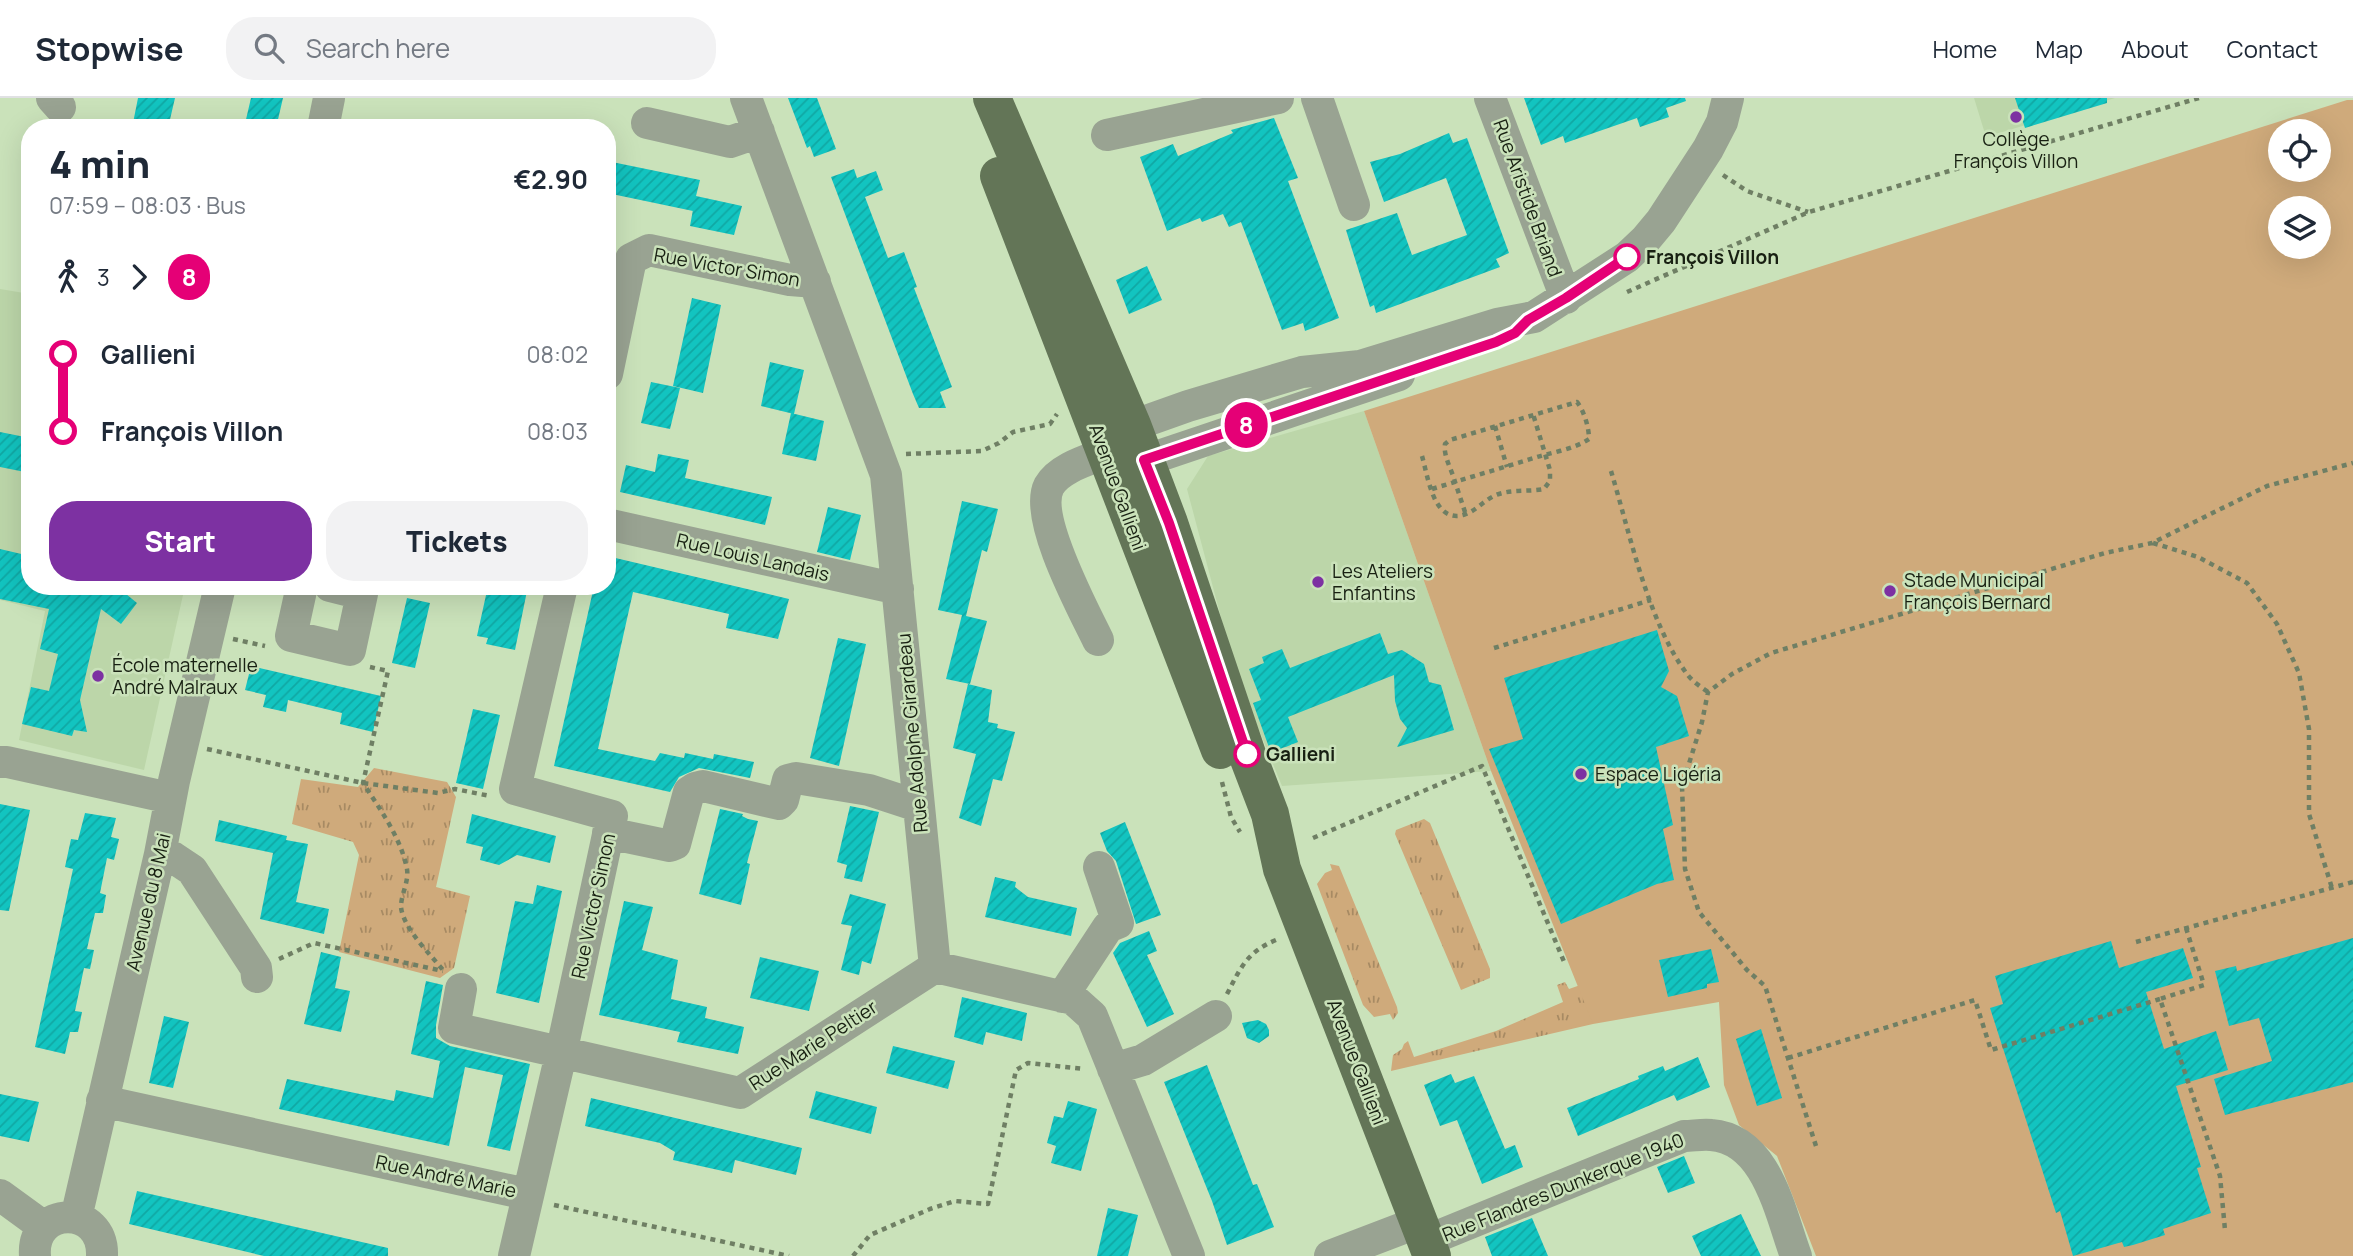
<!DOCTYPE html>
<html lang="en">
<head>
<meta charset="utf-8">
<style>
  body { margin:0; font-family:Manrope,sans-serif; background:#f2f2f3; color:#1f2937; height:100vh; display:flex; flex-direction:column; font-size:26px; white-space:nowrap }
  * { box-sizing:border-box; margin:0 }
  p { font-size:23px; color:#747a83 }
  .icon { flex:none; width:38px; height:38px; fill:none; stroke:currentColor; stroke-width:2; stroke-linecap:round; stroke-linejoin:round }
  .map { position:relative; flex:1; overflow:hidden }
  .sheet { position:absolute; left:21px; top:21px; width:595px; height:476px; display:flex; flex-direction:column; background:#fff; border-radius:28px; box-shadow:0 7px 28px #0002 }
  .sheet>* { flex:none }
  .badge { padding:0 14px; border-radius:23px; font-size:24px; line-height:46px }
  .tools { position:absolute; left:2268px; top:21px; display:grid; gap:14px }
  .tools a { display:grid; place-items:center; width:63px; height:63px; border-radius:50%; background:#fff; box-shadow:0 7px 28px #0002; font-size:35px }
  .map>.badge { position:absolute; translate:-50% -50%; box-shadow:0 0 0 4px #fff }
  .legs { display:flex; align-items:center; gap:10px; height:77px; padding:0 28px; font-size:23px }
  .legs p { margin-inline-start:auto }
  .headline { display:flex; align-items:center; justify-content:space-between; height:119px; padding:0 28px }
  h1 { font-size:38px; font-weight:800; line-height:52px }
  .primary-button { display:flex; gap:14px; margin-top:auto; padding:14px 28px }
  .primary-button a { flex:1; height:80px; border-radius:28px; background:#7d31a2; color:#fff; font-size:28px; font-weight:800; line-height:80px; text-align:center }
  .primary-button a+a { background:#f2f2f3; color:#1f2937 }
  ul { padding:0 28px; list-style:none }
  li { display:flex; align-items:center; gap:24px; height:77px; font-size:26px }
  li i { display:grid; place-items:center; width:10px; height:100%; margin:0 9px; background:currentColor }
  li i::after { content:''; width:18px; height:18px; margin:-9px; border:5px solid; border-radius:50%; background:#fff }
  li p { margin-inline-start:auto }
  li:first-child i { background:linear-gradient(#0000 50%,currentColor 0) }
  li:last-child i { background:linear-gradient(currentColor 50%,#0000 0) }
  header { display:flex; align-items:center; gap:42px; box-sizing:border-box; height:98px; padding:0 35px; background:#fff; border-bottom:2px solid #e0e1e3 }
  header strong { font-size:33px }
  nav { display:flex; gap:38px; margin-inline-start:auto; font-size:24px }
  .search { width:490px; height:63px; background:#f2f2f3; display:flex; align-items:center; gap:18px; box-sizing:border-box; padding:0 24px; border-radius:28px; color:#747a83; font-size:26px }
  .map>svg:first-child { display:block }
  .built { fill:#bcd6a9 }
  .grass { fill:url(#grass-tufts) }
  .pitch { fill:#cfaa7b; fill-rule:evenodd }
  .building { fill:url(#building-hatch) }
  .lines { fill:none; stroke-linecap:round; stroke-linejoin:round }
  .path { stroke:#6f7f64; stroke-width:4.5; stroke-dasharray:5 5; stroke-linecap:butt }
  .minor { stroke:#99a392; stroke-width:32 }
  .major { stroke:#637557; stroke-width:38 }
  .line-1-casing { stroke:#fff; stroke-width:16 }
  .line-1 { stroke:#e50076; stroke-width:10 }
  .poi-dot { fill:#7d31a2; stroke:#cae2ba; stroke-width:2.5 }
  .stop-1-dot { fill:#fff; stroke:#e50076; stroke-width:3.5 }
  .labels { text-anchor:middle; stroke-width:5; stroke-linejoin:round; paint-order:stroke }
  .poi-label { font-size:19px; fill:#182012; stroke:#cae2ba; text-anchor:start }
  .street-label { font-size:19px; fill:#182012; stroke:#cae2ba }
  .stop-label { font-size:19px; font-weight:bold; fill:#182012; stroke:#cae2ba; text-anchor:start }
</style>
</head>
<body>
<header>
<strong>Stopwise</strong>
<div class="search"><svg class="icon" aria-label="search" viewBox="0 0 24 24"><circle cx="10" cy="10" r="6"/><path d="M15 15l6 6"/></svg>Search here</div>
<nav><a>Home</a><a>Map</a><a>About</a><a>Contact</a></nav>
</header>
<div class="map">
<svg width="2353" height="1158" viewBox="0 0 2353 1158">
  <defs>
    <pattern id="grass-tufts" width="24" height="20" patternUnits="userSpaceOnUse" patternTransform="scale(1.75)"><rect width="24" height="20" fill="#cfaa7b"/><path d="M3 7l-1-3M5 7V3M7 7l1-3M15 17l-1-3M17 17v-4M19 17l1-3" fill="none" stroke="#a78a63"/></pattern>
    <pattern id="building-hatch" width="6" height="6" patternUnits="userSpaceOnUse" patternTransform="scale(1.75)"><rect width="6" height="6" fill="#12c4c0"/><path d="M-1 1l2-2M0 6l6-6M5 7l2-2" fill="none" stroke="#10a8a4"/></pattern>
  </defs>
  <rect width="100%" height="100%" fill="#cae2ba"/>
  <path class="built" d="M 1974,0 L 2115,0 L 1986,39 Z
    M 0,191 L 30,196 L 30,488 L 185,488 L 144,672 L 19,642 L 45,513 L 0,502 Z
    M 1364,313 L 1491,673 L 1282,688 L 1236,576 L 1187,391 L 1208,358 Z"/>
  <path class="grass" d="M 374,670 L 447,684 L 456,699 L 436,789 L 470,798 L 454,870 L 440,880 L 339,854 L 359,757 L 353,744 L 292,726 L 301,681 L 358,689 Z
    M 1424,721 L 1430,725 L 1490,871 L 1490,880 L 1461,892 L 1395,736 L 1396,732 Z
    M 1330,766 L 1339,768 L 1397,909 L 1398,915 L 1393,922 L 1390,916 L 1374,919 L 1363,907 L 1317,786 L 1325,775 L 1332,772 Z
    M 1565,884 L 1569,891 L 1586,885 L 1595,908 L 1593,926 L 1391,973 L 1393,957 L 1402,951 L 1404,946 L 1408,943 L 1414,959 L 1496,933 L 1563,904 L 1557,887 Z"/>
  <path class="pitch" d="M 2347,2 L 2353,2 L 2353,1158 L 1816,1158 L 1777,1058 L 1739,1027 L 1724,987 L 1719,904 L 1593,926 L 1491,673 L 1364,313 ZM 2280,33 L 2319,33 L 2319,72 L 2280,72 ZM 2280,110 L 2319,110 L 2319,149 L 2280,149 Z"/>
  <path class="building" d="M 138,0 L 175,0 L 168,30 L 132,30 Z
    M 251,0 L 283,0 L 276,30 L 244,30 Z
    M 788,0 L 817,0 L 836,51 L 814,59 L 810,48 L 807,50 Z
    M 1524,0 L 1685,0 L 1686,3 L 1666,10 L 1669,19 L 1640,29 L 1637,20 L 1565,45 L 1563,38 L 1541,47 Z
    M 2015,0 L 2107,0 L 2107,5 L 2025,30 Z
    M 1274,20 L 1298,80 L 1288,83 L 1339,220 L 1305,233 L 1303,225 L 1282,232 L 1241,124 L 1229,129 L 1223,116 L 1202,124 L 1200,120 L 1167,133 L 1140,59 L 1173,46 L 1178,58 L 1233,35 L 1231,32 Z
    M 1449,35 L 1453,45 L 1467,40 L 1509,155 L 1496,161 L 1500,169 L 1376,215 L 1374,207 L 1370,209 L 1346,132 L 1397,115 L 1412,157 L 1467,137 L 1446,80 L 1384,104 L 1370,64 L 1400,56 Z
    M 612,64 L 700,82 L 696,98 L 742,108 L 734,137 L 690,128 L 694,106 L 693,113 L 607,95 Z
    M 854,71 L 857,80 L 876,73 L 883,92 L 865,99 L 888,160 L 904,154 L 917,189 L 914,190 L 952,289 L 940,294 L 946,310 L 919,310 L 913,296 L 831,79 Z
    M 1147,168 L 1162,202 L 1129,216 L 1116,182 Z
    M 692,200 L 721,207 L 703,295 L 673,288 Z
    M 770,264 L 804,272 L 794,316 L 761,308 Z
    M 651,284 L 680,290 L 670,331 L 641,325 Z
    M 791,315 L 824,323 L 816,363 L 782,356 Z
    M 0,334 L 30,340 L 30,375 L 0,369 Z
    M 658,356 L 689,362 L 685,380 L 772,399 L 765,427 L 620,394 L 626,367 L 655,374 Z
    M 962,403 L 998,411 L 987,454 L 982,452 L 966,518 L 987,523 L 970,586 L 946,581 L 962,517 L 938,512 Z
    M 828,409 L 861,417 L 850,462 L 817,454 Z
    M 0,451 L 30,458 L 30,488 L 107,488 L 120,491 L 137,505 L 121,526 L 101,511 L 80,602 L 87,634 L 74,632 L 72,638 L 22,626 L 31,589 L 49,593 L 58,556 L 40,551 L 49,511 L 0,501 Z
    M 607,458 L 789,501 L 778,541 L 726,530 L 729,516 L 633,494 L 598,651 L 655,663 L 660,655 L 684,660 L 685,655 L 713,661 L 714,656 L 754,664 L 750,680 L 699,670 L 679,679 L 670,694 L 554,668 L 594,488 L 607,488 Z
    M 488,488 L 528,488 L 515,552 L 486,546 L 488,540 L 477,538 Z
    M 407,500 L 430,505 L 415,570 L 392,565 Z
    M 1657,532 L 1669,573 L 1661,589 L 1677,598 L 1689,638 L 1656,649 L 1673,727 L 1663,731 L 1674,782 L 1657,786 L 1561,826 L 1489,651 L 1523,641 L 1504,580 Z
    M 1380,535 L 1388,556 L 1402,552 L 1424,566 L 1429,584 L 1441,587 L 1454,632 L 1397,649 L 1407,630 L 1400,621 L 1395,603 L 1394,577 L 1288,619 L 1298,644 L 1271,655 L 1253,605 L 1261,602 L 1249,571 L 1264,565 L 1262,559 L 1282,551 L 1290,570 Z
    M 838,540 L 866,546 L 839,668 L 810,660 Z
    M 251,568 L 381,598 L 373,634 L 340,626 L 342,615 L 288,602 L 286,614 L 263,609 L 266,597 L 245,592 Z
    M 968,586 L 992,592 L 988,624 L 998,626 L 997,630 L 1015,634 L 1002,683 L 993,681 L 981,728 L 959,720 L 976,656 L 953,650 Z
    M 473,611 L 500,617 L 483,691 L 456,685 Z
    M 0,706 L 30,712 L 9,813 L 0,812 Z
    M 850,708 L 879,714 L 862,784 L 844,780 L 847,767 L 837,764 Z
    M 720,711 L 743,716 L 742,718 L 748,721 L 758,723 L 747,765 L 750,766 L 741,807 L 699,796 Z
    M 85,715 L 116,720 L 111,739 L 119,741 L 114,762 L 107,760 L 100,795 L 106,797 L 103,815 L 95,815 L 87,851 L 94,852 L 90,871 L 84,870 L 75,913 L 82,914 L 78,934 L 70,934 L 65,956 L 35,949 L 73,771 L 65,769 L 71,741 L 78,742 Z
    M 472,716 L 556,738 L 550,765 L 517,757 L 499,767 L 480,762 L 483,749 L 466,745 Z
    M 219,722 L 287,738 L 286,742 L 308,746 L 296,804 L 329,811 L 324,836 L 260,821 L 273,755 L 215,743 Z
    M 1125,724 L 1161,817 L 1136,826 L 1116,763 L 1107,753 L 1100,735 Z
    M 995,779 L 1016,784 L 1015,789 L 1028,799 L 1077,810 L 1071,838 L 985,819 Z
    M 537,787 L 562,793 L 539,905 L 496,895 L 515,803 L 533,806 Z
    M 850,796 L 886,806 L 871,866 L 862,863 L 859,877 L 841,872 L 852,828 L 841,826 Z
    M 624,803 L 653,809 L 642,852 L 678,862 L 671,901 L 707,909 L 705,920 L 744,929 L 738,956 L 677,944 L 680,934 L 599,917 Z
    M 1149,833 L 1157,853 L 1147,857 L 1174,916 L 1147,929 L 1113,855 L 1120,845 Z
    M 2353,840 L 2353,984 L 2225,1017 L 2214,981 L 2272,963 L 2259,920 L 2229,928 L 2215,873 L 2236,868 L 2237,873 Z
    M 2111,843 L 2119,870 L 2183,850 L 2193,880 L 2146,894 L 2164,951 L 2216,933 L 2228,972 L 2176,988 L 2201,1069 L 2197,1070 L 2211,1115 L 2163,1131 L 2165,1137 L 2133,1147 L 2124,1149 L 2122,1144 L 2073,1158 L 2060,1113 L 2056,1115 L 1990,910 L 2003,906 L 1995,878 Z
    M 1711,851 L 1719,884 L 1707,886 L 1707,890 L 1668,899 L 1659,862 Z
    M 321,854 L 341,859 L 335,890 L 350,893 L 341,934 L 304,926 Z
    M 760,859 L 819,873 L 809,913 L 750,900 Z
    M 426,883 L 443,887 L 436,927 L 436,940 L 450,948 L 530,966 L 510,1053 L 487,1048 L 503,977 L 465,969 L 449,1048 L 279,1011 L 287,981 L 394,1003 L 396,992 L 433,1000 L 440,963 L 411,956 Z
    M 962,899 L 1027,915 L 1022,943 L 986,934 L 983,947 L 954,939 Z
    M 164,918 L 189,924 L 173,990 L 149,985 Z
    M 1258,922 L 1266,926 L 1269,932 L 1269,938 L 1259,945 L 1247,940 L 1242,925 Z
    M 1761,931 L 1782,1000 L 1757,1008 L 1736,941 Z
    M 893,948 L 955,963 L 948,991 L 886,975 Z
    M 1698,959 L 1710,989 L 1677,1003 L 1674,997 L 1578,1038 L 1567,1010 L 1639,981 L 1638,978 L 1663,968 L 1665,973 Z
    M 1207,967 L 1253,1087 L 1257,1086 L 1274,1129 L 1227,1147 L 1212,1103 L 1164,984 Z
    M 1451,976 L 1455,985 L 1474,978 L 1505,1051 L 1515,1047 L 1523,1069 L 1482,1086 L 1457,1022 L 1440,1028 L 1424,987 Z
    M 816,993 L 877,1009 L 871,1036 L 809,1020 Z
    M 0,996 L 39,1004 L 29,1044 L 0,1038 Z
    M 591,1000 L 802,1050 L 796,1077 L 735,1062 L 732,1075 L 673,1062 L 675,1054 L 660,1045 L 585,1028 Z
    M 1068,1003 L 1097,1011 L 1081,1073 L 1051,1065 L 1056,1048 L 1047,1045 L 1054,1018 L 1063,1020 Z
    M 1684,1058 L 1695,1085 L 1668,1095 L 1657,1069 Z
    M 137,1093 L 388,1150 L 388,1158 L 264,1158 L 129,1126 Z
    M 1108,1110 L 1138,1117 L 1128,1158 L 1097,1158 Z
    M 1741,1116 L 1761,1158 L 1701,1158 L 1692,1138 Z
    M 1532,1120 L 1548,1158 L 1492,1158 L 1485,1139 Z"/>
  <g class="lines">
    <path class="path" d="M 1723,77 L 1747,93 L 1808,114
      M 1627,194 L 1809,114 L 2199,0
      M 1495,328 L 1507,369
      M 906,356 L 982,353 L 999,345 L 1013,334 L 1050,326 L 1057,316
      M 1422,358 C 1428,378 1433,425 1463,417 C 1475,414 1484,402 1496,397 C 1511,391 1528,394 1544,391 L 1550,383 L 1550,372 L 1533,316
      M 1611,373 C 1630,436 1648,524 1687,576 C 1692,583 1701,589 1708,594
      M 1432,391 C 1467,380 1502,370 1537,359 C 1554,354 1574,351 1589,341 C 1589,329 1584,313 1577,304 L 1450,342 L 1445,346 C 1443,358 1452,372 1455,384 L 1466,417
      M 2153,445 L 2198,459 L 2247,485 L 2277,526 L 2299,575 L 2309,631 L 2309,716 L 2332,790
      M 233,541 L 265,548
      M 1494,550 L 1651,502
      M 370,569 L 388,573 L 363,685 C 380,711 401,740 407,771 C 409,784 401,796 401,809 C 403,830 430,856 443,872
      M 207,651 L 363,685 L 438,695 L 455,691 L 490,698
      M 1222,684 L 1231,719 L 1240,734
      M 1313,740 L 1482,668 L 1565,866
      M 2186,830 L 2204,887 L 2160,901 L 2220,1078 L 2225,1132
      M 2136,844 L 2353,784
      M 279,861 L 314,845 L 443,873
      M 1227,896 C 1241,869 1247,854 1276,842
      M 1788,960 L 1975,902 L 1991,952 L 2160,901
      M 1816,1048 L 1765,888 L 1747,872 L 1699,814 L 1685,771 L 1682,688 L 1702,624 L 1708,594 L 1732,576 L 1771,555 L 2105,455 L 2152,445 L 2267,388 L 2353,365
      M 554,1107 L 789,1158
      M 853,1158 L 870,1137 L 930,1111 L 955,1103 L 988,1106 L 1016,972 L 1028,965 L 1085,971"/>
    <path class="minor" d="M 52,0 L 60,9
      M 746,0 L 886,377 L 935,869 L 1073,901 L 1092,918 L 1189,1158
      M 1317,0 L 1354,107
      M 1490,0 L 1566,200
      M 647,25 L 730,44 L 759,34
      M 323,30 L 329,0
      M 1107,37 L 1278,0
      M 607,276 L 631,161 L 649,152 L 790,182 L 815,184
      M 1112,335 L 1188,308 L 1302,274 L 1360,268 L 1497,226 L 1534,219 L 1627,159 L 1646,141 L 1661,123 L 1708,51 L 1722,24 L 1728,0
      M 1123,370 L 1399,277
      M 607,426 L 898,491
      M 302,488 L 291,538 L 350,552 L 362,496 L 330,488
      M 1098,542 C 1083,511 1033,419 1049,388 C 1059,370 1088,362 1106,355
      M 0,664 L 7,664 L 170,700
      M 608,735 L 670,748 L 675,746 L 689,694 L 695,690 L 703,688 L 779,706 L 783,702 L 788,682 L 796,680 L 869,692 L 918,708
      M 160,756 L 174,760 L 192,772 L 256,870 L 257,879
      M 461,891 L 454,930 L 740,995 L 935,869
      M 1062,899 L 1108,829 L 1118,825 L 1099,769
      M 1113,971 L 1143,962 L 1216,918
      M 102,1003 L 527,1096
      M 0,1097 L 44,1129
      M 76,1120 L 160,756 L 174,683 L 220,488
      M 1426,1143 L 1684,1038 C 1693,1038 1702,1036 1711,1037 C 1767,1041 1780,1115 1796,1158
      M 35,1158 C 31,1107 104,1106 102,1158
      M 514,1158 L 561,956 L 612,718 L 515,691 L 562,488
      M 1330,1158 L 1419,1124"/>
    <path class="major" d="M 992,0 L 1132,327 L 1169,425 L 1247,656 L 1270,716 L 1282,771 L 1432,1158
      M 999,78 L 1220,652"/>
  </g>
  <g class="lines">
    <defs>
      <path id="line-1" d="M 1247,656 L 1169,425 L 1144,362 L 1496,244 L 1515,235 L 1528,222 L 1566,200 L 1627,159"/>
    </defs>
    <use href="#line-1" class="line-1-casing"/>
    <use href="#line-1" class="line-1"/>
  </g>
  <g class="poi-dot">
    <circle cx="2016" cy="19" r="7"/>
    <circle cx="1318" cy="484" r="7"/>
    <circle cx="1890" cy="493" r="7"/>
    <circle cx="98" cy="578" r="7"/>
    <circle cx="1581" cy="676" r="7"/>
  </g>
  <g class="stop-1-dot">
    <circle cx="1627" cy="159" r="12"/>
    <circle cx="1247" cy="656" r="12"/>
  </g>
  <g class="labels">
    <g class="poi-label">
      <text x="2016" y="48" text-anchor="middle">Collège<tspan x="2016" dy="22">François Villon</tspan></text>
      <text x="1332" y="480">Les Ateliers<tspan x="1332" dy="22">Enfantins</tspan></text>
      <text x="1904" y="489">Stade Municipal<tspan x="1904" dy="22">François Bernard</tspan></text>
      <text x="112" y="574">École maternelle<tspan x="112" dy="22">André Malraux</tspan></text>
      <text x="1595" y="683">Espace Ligéria</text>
    </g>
    <g class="street-label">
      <text transform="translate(1528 100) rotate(70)" y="7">Rue Aristide Briand</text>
      <text transform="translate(727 169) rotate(10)" y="7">Rue Victor Simon</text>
      <text transform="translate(1118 389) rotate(70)" y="7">Avenue Gallieni</text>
      <text transform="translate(753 459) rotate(13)" y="7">Rue Louis Landais</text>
      <text transform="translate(912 635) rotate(-95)" y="7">Rue Adolphe Girardeau</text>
      <text transform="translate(148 804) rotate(-77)" y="7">Avenue du 8 Mai</text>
      <text transform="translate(593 808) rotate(-78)" y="7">Rue Victor Simon</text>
      <text transform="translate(813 947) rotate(-33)" y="7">Rue Marie Peltier</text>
      <text transform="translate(1357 964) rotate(69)" y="7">Avenue Gallieni</text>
      <text transform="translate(446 1078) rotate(12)" y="7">Rue André Marie</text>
      <text transform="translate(1563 1089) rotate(-22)" y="7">Rue Flandres Dunkerque 1940</text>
    </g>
    <g class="stop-label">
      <text x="1646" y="166">François Villon</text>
      <text x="1266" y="663">Gallieni</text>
    </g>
  </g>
</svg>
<div class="tools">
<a><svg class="icon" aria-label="locate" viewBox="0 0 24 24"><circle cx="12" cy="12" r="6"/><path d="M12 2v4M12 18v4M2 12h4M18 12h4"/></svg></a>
<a><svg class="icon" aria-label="layers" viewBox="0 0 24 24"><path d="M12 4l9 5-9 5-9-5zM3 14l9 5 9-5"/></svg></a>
</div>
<b class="badge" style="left:1246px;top:327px;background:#e50076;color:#fff">8</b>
<section class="sheet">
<div class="headline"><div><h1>4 min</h1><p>07:59 – 08:03 · Bus</p></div><b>€2.90</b></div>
<div class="legs"><svg class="icon" aria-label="walk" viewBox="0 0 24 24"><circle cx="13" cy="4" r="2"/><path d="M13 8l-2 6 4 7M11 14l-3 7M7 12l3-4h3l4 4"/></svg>3<svg class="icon" aria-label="forward" viewBox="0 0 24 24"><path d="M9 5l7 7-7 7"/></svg><b class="badge" style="background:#e50076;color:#fff">8</b></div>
<ul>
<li><i style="color:#e50076"></i><b>Gallieni</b><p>08:02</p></li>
<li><i style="color:#e50076"></i><b>François Villon</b><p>08:03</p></li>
</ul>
<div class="primary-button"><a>Start</a><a>Tickets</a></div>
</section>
</div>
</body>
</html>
